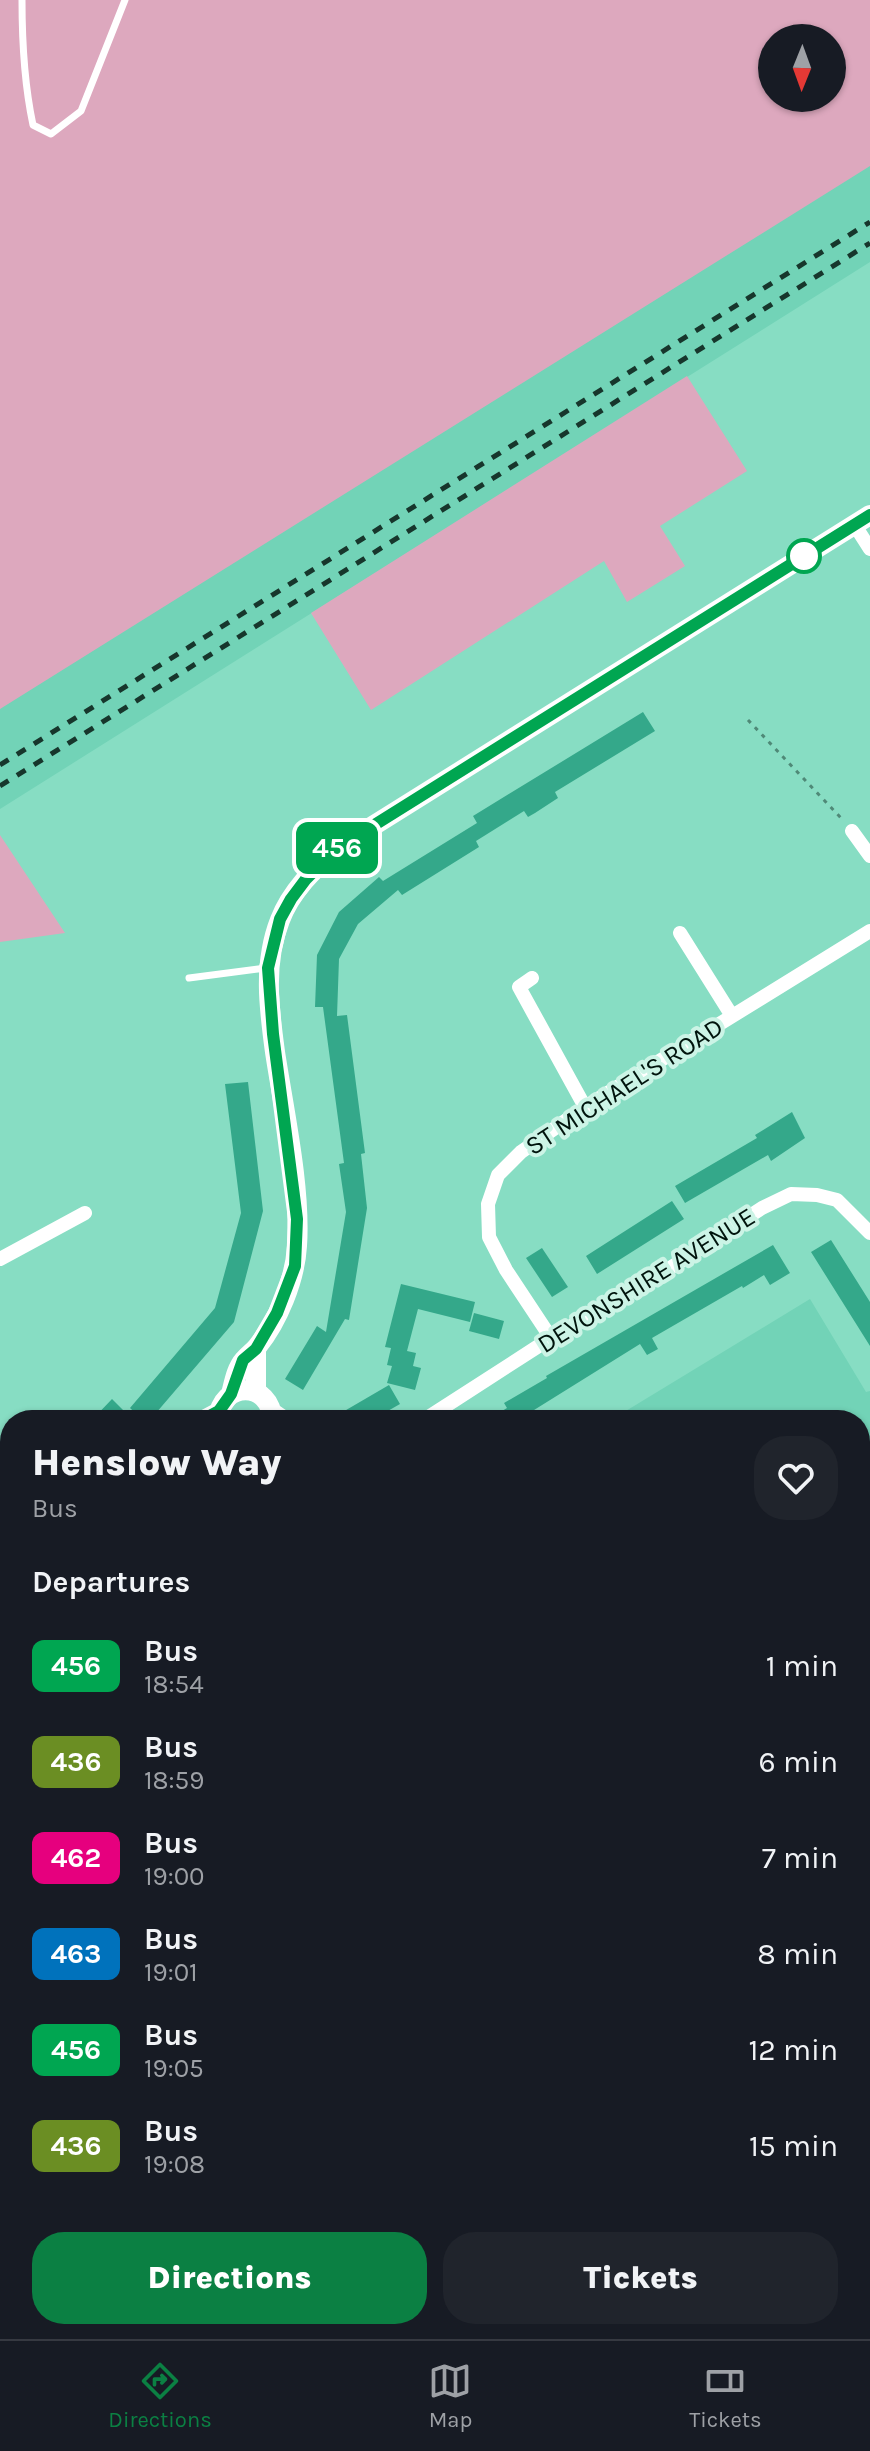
<!DOCTYPE html>
<html lang="en">
<head>
<meta charset="utf-8">
<style>
  body { margin:0; font-family:Karla,sans-serif; background:#20242c; color:#f1f3f6; height:100vh; display:flex; flex-direction:column; font-size:30px; white-space:nowrap }
  * { box-sizing:border-box; margin:0 }
  p { font-size:26px; color:#9ea1a6 }
  .icon { flex:none; width:44px; height:44px; fill:none; stroke:currentColor; stroke-width:2; stroke-linecap:round; stroke-linejoin:round }
  .map { position:relative; flex:1; overflow:hidden }
  .panel { position:absolute; left:0px; top:1410px; width:870px; height:930px; display:flex; flex-direction:column; background:#171b24; border-radius:32px 32px 0 0; box-shadow:0 2px 6px #0004 }
  .panel>* { flex:none }
  .badge { padding:0 16px; border-radius:12px; font-size:28px; line-height:52px }
  .needle { width:52px; rotate:181deg }
  .tools { position:absolute; left:758px; top:24px; display:grid; gap:16px }
  .tools a { display:grid; place-items:center; width:88px; height:88px; border-radius:50%; background:#171b24; box-shadow:0 2px 6px #0004; font-size:40px }
  .map>.badge { position:absolute; translate:-50% -50%; box-shadow:0 0 0 4px #fff }
  h2 { padding:0 32px; font-size:30px; line-height:72px }
  .round { display:grid; place-items:center; flex:none; width:84px; height:84px; border-radius:32px; background:#20242c }
  .summary { display:flex; align-items:center; justify-content:space-between; height:136px; padding:0 32px }
  h1 { font-size:38px; font-weight:800; line-height:60px }
  .cta { display:flex; gap:16px; margin-top:auto; padding:16px 32px }
  .cta a { flex:1; height:92px; border-radius:32px; background:#0b8043; color:#fff; font-size:32px; font-weight:800; line-height:92px; text-align:center }
  .cta a+a { background:#20242c; color:#f1f3f6 }
  ul { padding:0; list-style:none }
  li { display:flex; align-items:center; gap:24px; height:96px; padding:0 32px }
  li div { flex:1 }
  li b { display:block; font-size:30px }
  li em { font-style:normal }
  li .badge { min-width:88px; font-weight:700; text-align:center }
  .dock { display:flex; justify-content:space-around; align-items:center; height:112px; border-top:2px solid #363941; background:#171b24; font-size:22px; color:#9ea1a6 }
  .dock a { display:grid; justify-items:center; gap:4px }
  .dock .on { color:#0b8043 }
  .map>svg:first-child { display:block }
  .built { fill:#72d3b7 }
  .green { fill:#dda8be; fill-rule:evenodd }
  .water { fill:#288eba; stroke:#1c6986; stroke-width:2 }
  .building { fill:#34a88a }
  .lines { fill:none; stroke-linecap:round; stroke-linejoin:round }
  .path { stroke:#4f8977; stroke-width:3; stroke-dasharray:4 6; stroke-linecap:butt }
  .lane { stroke:#fff; stroke-width:7 }
  .street { stroke:#fff; stroke-width:14 }
  .secondary { stroke:#fff; stroke-width:20 }
  .rail { stroke:#17362c; stroke-width:5; stroke-dasharray:10 10; stroke-linecap:butt }
  .line-casing { stroke:#fff; stroke-width:18 }
  .line { stroke:#00a651; stroke-width:12 }
  .stop-dot { fill:#fff; stroke:#00a651; stroke-width:4 }
  .labels { text-anchor:middle; stroke-width:8; stroke-linejoin:round; paint-order:stroke }
  .street-label { font-size:26px; fill:#00140d; stroke:#ccf4e6 }
</style>
</head>
<body>
<div class="map">
<svg width="870" height="2339" viewBox="0 0 870 2339">
  <rect width="100%" height="100%" fill="#87ddc3"/>
  <path class="built" d="M 870,154 L 870,262 L 0,809 L 0,703 Z
    M 810,1299 L 866,1392 L 870,1391 L 870,1949 L 860,1953 L 860,1420 L 611,1420 Z"/>
  <path class="green" d="M 0,0 L 870,0 L 870,166 L 0,709 ZM 772,38 L 832,38 L 832,98 L 772,98 Z
    M 687,376 L 747,471 L 660,526 L 685,566 L 627,602 L 604,561 L 371,710 L 311,613 Z
    M 0,835 L 65,933 L 0,942 Z
    M 870,1690 L 870,1907 L 860,1912 L 860,1697 Z
    M 870,1949 L 870,2010 L 860,2014 L 860,1953 Z
    M 10,2246 L 10,2330 L 197,2330 L 175,2339 L 0,2339 L 0,2248 Z"/>
  <path class="water" d="M 235,2330 L 305,2330 L 286,2339 L 214,2339 Z"/>
  <path class="building" d="M 643,712 L 655,731 L 555,792 L 558,798 L 535,813 L 528,817 L 524,811 L 476,841 L 479,847 L 402,895 L 398,890 L 358,924 L 339,959 L 337,1016 L 347,1015 L 365,1153 L 361,1154 L 367,1208 L 349,1320 L 345,1319 L 303,1390 L 285,1379 L 317,1326 L 326,1332 L 346,1212 L 339,1164 L 344,1163 L 323,1007 L 315,1007 L 317,955 L 339,912 L 379,877 L 383,881 L 477,823 L 473,816 Z
    M 248,1082 L 263,1211 L 234,1322 L 150,1420 L 143,1420 L 130,1408 L 215,1308 L 241,1213 L 225,1084 Z
    M 792,1112 L 805,1138 L 771,1161 L 768,1155 L 685,1203 L 675,1186 L 757,1138 L 755,1135 Z
    M 672,1201 L 684,1219 L 597,1274 L 586,1256 Z
    M 831,1240 L 870,1302 L 870,1346 L 811,1252 Z
    M 773,1245 L 790,1273 L 770,1285 L 764,1275 L 743,1288 L 742,1286 L 652,1338 L 658,1349 L 647,1355 L 640,1344 L 518,1420 L 487,1420 L 507,1408 L 504,1403 L 547,1378 L 546,1376 Z
    M 542,1248 L 568,1287 L 552,1297 L 526,1258 Z
    M 401,1284 L 475,1302 L 470,1322 L 418,1309 L 407,1351 L 416,1353 L 413,1366 L 421,1368 L 415,1390 L 387,1383 L 392,1366 L 387,1365 L 391,1348 L 385,1347 Z
    M 474,1313 L 504,1321 L 499,1339 L 469,1331 Z
    M 389,1385 L 400,1404 L 372,1420 L 329,1420 Z
    M 112,1399 L 133,1420 L 92,1420 Z"/>
  <g class="lines">
    <path class="path" d="M 748,720 L 842,819
      M 860,2017 L 870,2014
      M 190,2339 L 213,2330"/>
    <path class="lane" d="M 22,0 C 22,43 24,83 33,125 L 51,134 L 81,111 L 125,0
      M 189,978 L 266,968
      M 860,1582 L 866,1593 L 870,1594"/>
    <path class="street" d="M 854,524 L 870,549
      M 852,831 L 870,856
      M 680,933 L 732,1016
      M 532,978 L 519,987 L 585,1107
      M 0,1259 L 85,1213
      M 551,1338 L 506,1270 L 489,1237 L 488,1204 L 498,1175 L 521,1152 L 585,1107 L 870,931
      M 272,1409 L 288,1420
      M 424,1420 L 551,1338 L 670,1268 L 762,1208 L 791,1194 L 817,1195 L 837,1200 L 870,1233
      M 0,1647 L 10,1660
      M 0,2009 L 10,2008
      M 860,2199 L 870,2196
      M 0,2239 L 10,2237"/>
    <path class="secondary" d="M 256,1392 L 256,1349
      M 231,1394 C 234,1383 236,1369 244,1360 C 248,1355 253,1352 257,1347 C 278,1321 295,1280 297,1246 C 301,1188 284,1111 275,1052 C 269,1008 263,963 280,920 C 291,891 314,869 336,849 L 870,515
      M 218,1420 C 220,1380 272,1381 272,1420
      M 0,1618 L 10,1610"/>
    <path class="rail" d="M 0,765 L 870,222
      M 0,786 L 870,243"/>
  </g>
  <g class="lines">
    <defs>
      <path id="line" d="M 202,1420 L 219,1411 L 231,1394 L 243,1360 L 256,1349 L 277,1313 L 295,1266 L 297,1219 L 273,1034 L 268,968 L 280,919 L 291,899 L 306,879 L 336,849 L 870,515"/>
    </defs>
    <use href="#line" class="line-casing"/>
    <use href="#line" class="line"/>
  </g>
  <circle class="stop-dot" cx="804" cy="556" r="16"/>
  <g class="labels">
    <g class="street-label">
      <text transform="translate(624 1086) rotate(-33)" y="9">ST MICHAEL'S ROAD</text>
      <text transform="translate(646 1280) rotate(-32)" y="9">DEVONSHIRE AVENUE</text>
    </g>
  </g>
</svg>
<div class="tools">
<a><svg class="needle" viewBox="-14 -14 28 28"><path d="M0-13l5 13h-10z" fill="#e53935"/><path d="M0 13l5-13h-10z" fill="#9ea1a6"/></svg></a>
</div>
<b class="badge" style="left:337px;top:848px;background:#00a651;color:#fff">456</b>
<section class="panel">
<div class="summary"><div><h1>Henslow Way</h1><p>Bus</p></div><a class="round"><svg class="icon" aria-label="heart" viewBox="0 0 24 24"><path d="M12 20l-8-8c-3-5 5-10 8-4 3-6 11-1 8 4z"/></svg></a></div>
<h2>Departures</h2>
<ul>
<li><span class="badge" style="background:#00a651;color:#fff">456</span><div><b>Bus</b><p>18:54</p></div><em>1 min</em></li>
<li><span class="badge" style="background:#6b8e23;color:#fff">436</span><div><b>Bus</b><p>18:59</p></div><em>6 min</em></li>
<li><span class="badge" style="background:#e6007e;color:#fff">462</span><div><b>Bus</b><p>19:00</p></div><em>7 min</em></li>
<li><span class="badge" style="background:#0072bc;color:#fff">463</span><div><b>Bus</b><p>19:01</p></div><em>8 min</em></li>
<li><span class="badge" style="background:#00a651;color:#fff">456</span><div><b>Bus</b><p>19:05</p></div><em>12 min</em></li>
<li><span class="badge" style="background:#6b8e23;color:#fff">436</span><div><b>Bus</b><p>19:08</p></div><em>15 min</em></li>
</ul>
<div class="cta"><a>Directions</a><a>Tickets</a></div>
</section>
</div>
<nav class="dock">
<a class="on"><svg class="icon" aria-label="directions" viewBox="0 0 24 24"><path d="M12 3l9 9-9 9-9-9zM9 14v-3h6M13 9l2 2-2 2"/></svg>Directions</a>
<a><svg class="icon" aria-label="map" viewBox="0 0 24 24"><path d="M3 6l6-2 6 2 6-2v14l-6 2-6-2-6 2zM9 4v14M15 6v14"/></svg>Map</a>
<a><svg class="icon" aria-label="tickets" viewBox="0 0 24 24"><path d="M3 7h18v10H3zM15 7v10"/></svg>Tickets</a>
</nav>
</body>
</html>
